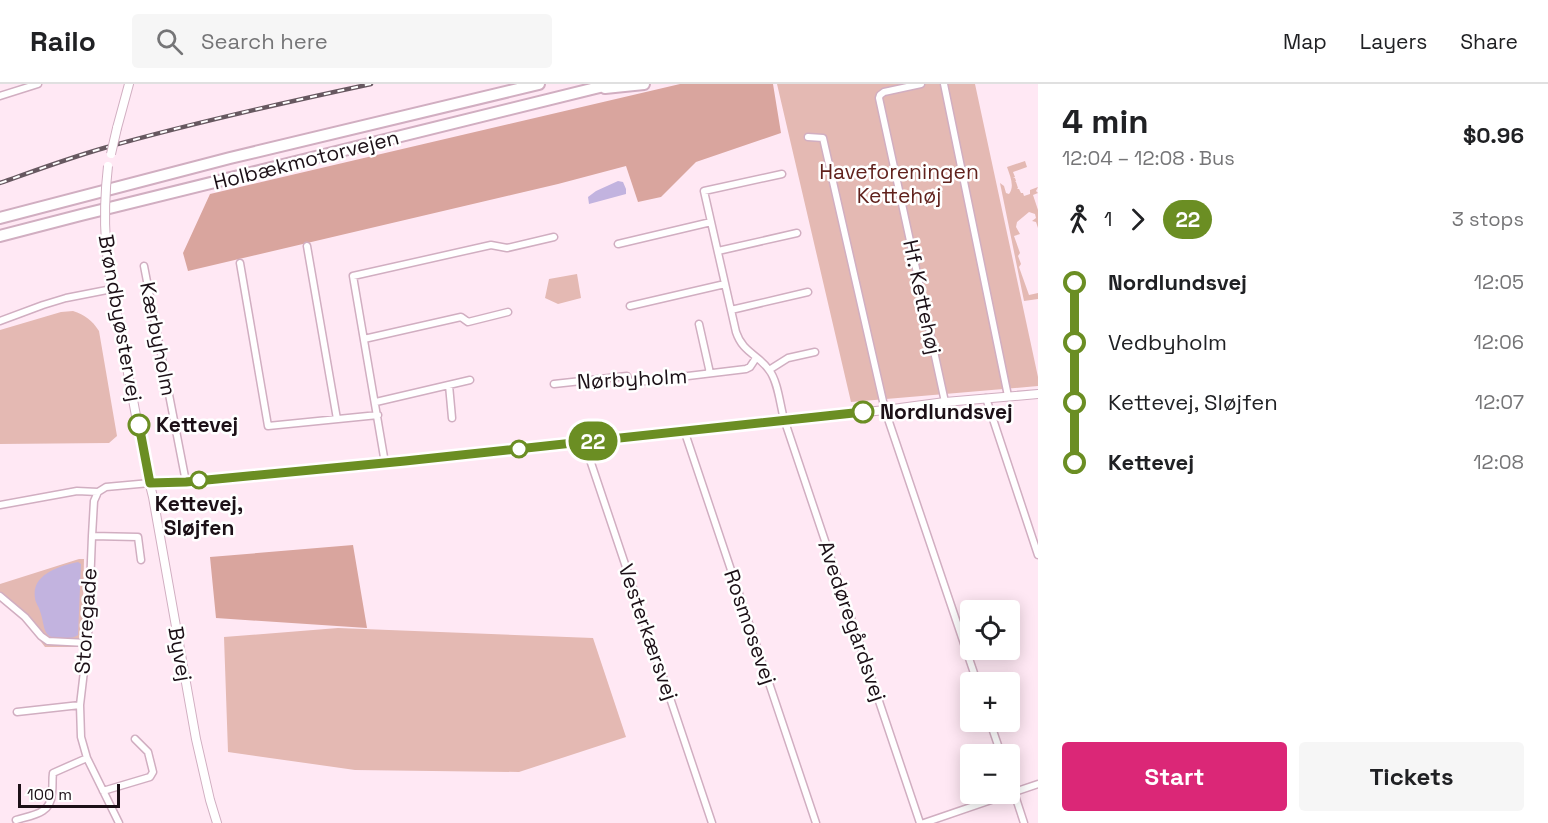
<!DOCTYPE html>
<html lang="en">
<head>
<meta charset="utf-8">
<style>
  body { margin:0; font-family:"Space Grotesk",sans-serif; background:#f6f6f6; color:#202124; height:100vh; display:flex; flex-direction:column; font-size:22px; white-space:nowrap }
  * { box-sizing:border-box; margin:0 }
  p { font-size:20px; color:#757577 }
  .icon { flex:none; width:33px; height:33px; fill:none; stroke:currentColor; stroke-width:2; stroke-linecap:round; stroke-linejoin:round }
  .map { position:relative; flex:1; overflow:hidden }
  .panel { display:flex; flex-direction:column; background:#fff; width:510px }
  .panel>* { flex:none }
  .badge { padding:0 12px; border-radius:20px; font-size:21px; line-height:39px }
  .fabs { position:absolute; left:960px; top:516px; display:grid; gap:12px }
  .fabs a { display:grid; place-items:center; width:60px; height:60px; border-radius:6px; background:#fff; box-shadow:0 3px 15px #0003; font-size:30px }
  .scale { position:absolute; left:18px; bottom:15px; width:102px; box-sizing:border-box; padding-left:6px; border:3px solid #1c1017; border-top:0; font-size:16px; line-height:21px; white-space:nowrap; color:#1c1017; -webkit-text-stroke:4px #fff; paint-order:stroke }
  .map>.badge { position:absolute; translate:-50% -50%; box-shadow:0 0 0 3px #fff }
  .legs { display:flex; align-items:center; gap:9px; height:66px; padding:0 24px; font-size:20px }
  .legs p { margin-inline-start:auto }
  .head { display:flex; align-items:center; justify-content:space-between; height:102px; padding:0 24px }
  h1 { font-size:33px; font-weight:600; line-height:45px }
  .button { display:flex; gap:12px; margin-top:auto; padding:12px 24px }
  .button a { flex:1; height:69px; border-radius:6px; background:#db2777; color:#fff; font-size:24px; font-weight:600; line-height:69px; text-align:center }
  .button a+a { background:#f6f6f6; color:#202124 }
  ul { padding:0 24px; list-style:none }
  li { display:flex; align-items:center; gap:21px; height:60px; font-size:22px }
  li i { display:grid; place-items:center; width:9px; height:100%; margin:0 8px; background:currentColor }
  li i::after { content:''; width:15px; height:15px; margin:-8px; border:4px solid; border-radius:50%; background:#fff }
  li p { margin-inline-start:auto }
  li:first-child i { background:linear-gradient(#0000 50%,currentColor 0) }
  li:last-child i { background:linear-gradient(currentColor 50%,#0000 0) }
  header { display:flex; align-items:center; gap:36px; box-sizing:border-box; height:84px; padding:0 30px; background:#fff; border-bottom:2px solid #e0e0e0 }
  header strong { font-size:28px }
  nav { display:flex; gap:33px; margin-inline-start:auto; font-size:21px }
  .search { width:420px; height:54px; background:#f6f6f6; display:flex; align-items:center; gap:15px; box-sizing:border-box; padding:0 21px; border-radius:6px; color:#757577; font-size:22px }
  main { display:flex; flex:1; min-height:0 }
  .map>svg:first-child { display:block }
  .green { fill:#e4b9b3 }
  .forest { fill:#d9a59e }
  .water { fill:#c2b3df }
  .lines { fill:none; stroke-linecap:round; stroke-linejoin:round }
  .minor-casing { stroke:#d1aec1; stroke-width:9 }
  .tertiary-casing { stroke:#d1aec1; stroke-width:10 }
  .motorway-casing { stroke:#d1aec1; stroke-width:14 }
  .minor { stroke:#fff; stroke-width:6 }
  .tertiary { stroke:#fff; stroke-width:8 }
  .motorway { stroke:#fff; stroke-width:10 }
  .rail-casing { stroke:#675860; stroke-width:4.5 }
  .rail { stroke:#fff; stroke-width:2; stroke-dasharray:7; stroke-linecap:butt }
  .tertiary-bridge-casing { stroke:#d1aec1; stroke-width:10; stroke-linecap:butt }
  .tertiary-bridge { stroke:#fff; stroke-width:8 }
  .line-1-casing { stroke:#fff; stroke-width:14 }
  .line-1 { stroke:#6b8e23; stroke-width:9 }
  .stop-1-dot { fill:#fff; stroke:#6b8e23; stroke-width:3 }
  .labels { text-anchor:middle; stroke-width:5; stroke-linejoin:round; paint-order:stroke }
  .street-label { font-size:21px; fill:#1c1017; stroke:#fff }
  .park-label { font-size:21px; fill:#61221d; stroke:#fff }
  .stop-label { font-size:21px; font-weight:bold; fill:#1c1017; stroke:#fff; text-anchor:start }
</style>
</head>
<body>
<header>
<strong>Railo</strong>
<div class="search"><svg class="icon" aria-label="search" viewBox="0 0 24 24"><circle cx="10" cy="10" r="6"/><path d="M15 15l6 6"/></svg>Search here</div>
<nav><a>Map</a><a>Layers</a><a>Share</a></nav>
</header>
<main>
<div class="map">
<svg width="1038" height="739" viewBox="0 0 1038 739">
  <rect width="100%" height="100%" fill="#ffe8f4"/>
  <path class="green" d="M 777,0 L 975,0 L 1038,293 L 1038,302 L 851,318 Z
    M 1025,77 L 1027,83 L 1013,88 L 1015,93 L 1013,94 L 1015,94 L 1016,97 L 1015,98 L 1016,98 L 1018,104 L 1017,105 L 1019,105 L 1021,109 L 1023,109 L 1024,112 L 1030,110 L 1030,106 L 1038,103 L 1036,107 L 1038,109 L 1033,111 L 1038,126 L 1038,144 L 1036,138 L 1032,137 L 1036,134 L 1035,130 L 1029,128 L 1017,138 L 1016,143 L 1020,150 L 1014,152 L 1020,169 L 1018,172 L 1021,180 L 1019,183 L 1029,211 L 1038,209 L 1038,215 L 1024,217 L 1000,99 L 1004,102 L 1006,109 L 1009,110 C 1015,102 1010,92 1007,83 Z
    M 577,190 L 581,214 L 558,220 L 545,214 L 549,195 Z
    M 73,227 C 85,231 92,236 99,247 L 117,352 L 109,359 L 0,360 L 0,246 L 61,228 Z
    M 79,475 L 84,475 L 82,563 L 45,563 L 38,554 L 40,547 L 27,531 L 0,508 L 0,500 Z
    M 338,544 L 593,554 L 626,653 L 519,688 L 355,686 L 228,668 L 224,553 Z"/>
  <path class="forest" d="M 680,0 L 773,0 L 781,49 L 696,78 L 661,113 L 638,118 L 626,82 L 558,100 L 188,187 L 183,169 L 210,110 Z
    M 353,461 L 367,544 L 216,534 L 210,473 Z"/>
  <path class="water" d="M 618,97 L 623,98 L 626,105 L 626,110 L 589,120 L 588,113 L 596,107 Z
    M 78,478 L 81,480 L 78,551 C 73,554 70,554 64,554 C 41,556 46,544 40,527 C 39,523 35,518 35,514 C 31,490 60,482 78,478 Z"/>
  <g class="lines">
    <defs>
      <path id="minor" d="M 921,0 L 884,8 L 880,11 L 879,14 L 945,318
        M 944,0 L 1008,312
        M 0,12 L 38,0
        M 808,53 L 823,54 L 885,326 L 977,598
        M 782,90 L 704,107 L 736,248 C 743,269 758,270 769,286 C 778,297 780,321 784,335 L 920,739
        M 618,160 L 711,138
        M 307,162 L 337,335
        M 718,167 L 797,149
        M 240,179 L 268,342 L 378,331
        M 144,182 L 186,398
        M 630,222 L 725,200
        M 731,226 L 808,208
        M 0,237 L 43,221 L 66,214 L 112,205
        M 699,240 L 710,289
        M 364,255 L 461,233 L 468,238 L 508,228
        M 769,286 L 788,274 L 815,268
        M 554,300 L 627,292 L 630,299 L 746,285 L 750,283 L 756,274
        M 449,301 L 452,334
        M 986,314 L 1038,471
        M 376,318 L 470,296
        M 684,346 L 816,739
        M 584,358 L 712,739
        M 385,379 L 353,192 L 491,161 L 507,164 L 554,153
        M 98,408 L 94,417 L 92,452 L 88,553 L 80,621 L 81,653 L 87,674 L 119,739
        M 0,421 L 77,407 L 98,408 L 106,403 L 150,399
        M 92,452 L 138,453 L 141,476
        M 0,512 L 25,533 L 41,552 L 48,557 L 87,559
        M 17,628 L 80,621
        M 990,638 L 1001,670
        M 1010,696 L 1024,739
        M 103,707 L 150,693 L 153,688 L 148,668 L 135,655
        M 16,736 C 33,731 51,730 52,709 C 53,702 52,696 53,689 L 87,674
        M 924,739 L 1038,700"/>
      <path id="tertiary" d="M 117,44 L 129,0
        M 106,159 L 109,188 L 146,385 L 153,413 L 196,655 L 210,716 L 217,739
        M 150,399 L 186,398 L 385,379 L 885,326 L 945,318 L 1038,310"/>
      <path id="motorway" d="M 605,4 L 644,0
        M 0,134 L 230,74 L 539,0
        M 0,152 L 81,131 L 612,0"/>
    </defs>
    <use href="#minor" class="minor-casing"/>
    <use href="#tertiary" class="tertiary-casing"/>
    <use href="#motorway" class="motorway-casing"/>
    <use href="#minor" class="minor"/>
    <use href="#tertiary" class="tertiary"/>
    <use href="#motorway" class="motorway"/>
    <defs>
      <path id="rail" d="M 0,99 C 34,87 69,74 104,64 C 192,39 282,19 371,0"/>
    </defs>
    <use href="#rail" class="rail-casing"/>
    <use href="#rail" class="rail"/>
    <defs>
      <path id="tertiary-bridge" d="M 111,70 L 117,44
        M 106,159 C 104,132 105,108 108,82"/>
    </defs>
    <use href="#tertiary-bridge" class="tertiary-bridge-casing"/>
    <use href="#tertiary-bridge" class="tertiary-bridge"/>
  </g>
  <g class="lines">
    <defs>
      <path id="line-1" d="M 139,341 L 150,399 L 186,398 L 405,377 L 863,328"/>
    </defs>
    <use href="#line-1" class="line-1-casing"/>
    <use href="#line-1" class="line-1"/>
  </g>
  <g class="stop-1-dot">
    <circle cx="863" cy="328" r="10"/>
    <circle cx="139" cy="341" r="10"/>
    <circle cx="519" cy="365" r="8"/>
    <circle cx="199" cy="396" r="8"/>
  </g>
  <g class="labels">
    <g class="street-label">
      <text transform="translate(306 76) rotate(-14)" y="7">Holbækmotorvejen</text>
      <text transform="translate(922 213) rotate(78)" y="7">Hf. Kettehøj</text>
      <text transform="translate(120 234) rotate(80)" y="7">Brøndbyøstervej</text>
      <text transform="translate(158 255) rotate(79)" y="7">Kærbyholm</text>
      <text transform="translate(632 295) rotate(-3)" y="7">Nørbyholm</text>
      <text transform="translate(86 537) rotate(-86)" y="7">Storegade</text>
      <text transform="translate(852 537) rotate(71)" y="7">Avedøregårdsvej</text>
      <text transform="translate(750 543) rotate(71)" y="7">Rosmosevej</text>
      <text transform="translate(648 548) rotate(71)" y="7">Vesterkærsvej</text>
      <text transform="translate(180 570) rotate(80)" y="7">Byvej</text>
    </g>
    <g class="park-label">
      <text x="899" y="95">Haveforeningen<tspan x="899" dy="24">Kettehøj</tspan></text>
    </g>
    <g class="stop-label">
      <text x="880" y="335">Nordlundsvej</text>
      <text x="156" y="348">Kettevej</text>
      <text x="199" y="427" text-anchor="middle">Kettevej,<tspan x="199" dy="24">Sløjfen</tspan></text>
    </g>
  </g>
</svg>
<div class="fabs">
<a><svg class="icon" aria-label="locate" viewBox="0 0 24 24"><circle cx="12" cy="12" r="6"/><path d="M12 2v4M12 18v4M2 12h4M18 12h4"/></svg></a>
<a>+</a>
<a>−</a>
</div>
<div class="scale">100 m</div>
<b class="badge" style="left:593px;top:357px;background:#6b8e23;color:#fff">22</b>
</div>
<section class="panel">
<div class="head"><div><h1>4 min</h1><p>12:04 – 12:08 · Bus</p></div><b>$0.96</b></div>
<div class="legs"><svg class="icon" aria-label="walk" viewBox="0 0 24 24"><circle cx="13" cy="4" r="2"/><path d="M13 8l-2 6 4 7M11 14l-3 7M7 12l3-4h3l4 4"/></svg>1<svg class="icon" aria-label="forward" viewBox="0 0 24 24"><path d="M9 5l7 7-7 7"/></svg><b class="badge" style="background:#6b8e23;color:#fff">22</b><p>3 stops</p></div>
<ul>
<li><i style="color:#6b8e23"></i><b>Nordlundsvej</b><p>12:05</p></li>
<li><i style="color:#6b8e23"></i><span>Vedbyholm</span><p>12:06</p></li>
<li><i style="color:#6b8e23"></i><span>Kettevej, Sløjfen</span><p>12:07</p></li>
<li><i style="color:#6b8e23"></i><b>Kettevej</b><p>12:08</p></li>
</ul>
<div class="button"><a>Start</a><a>Tickets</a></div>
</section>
</main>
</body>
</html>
